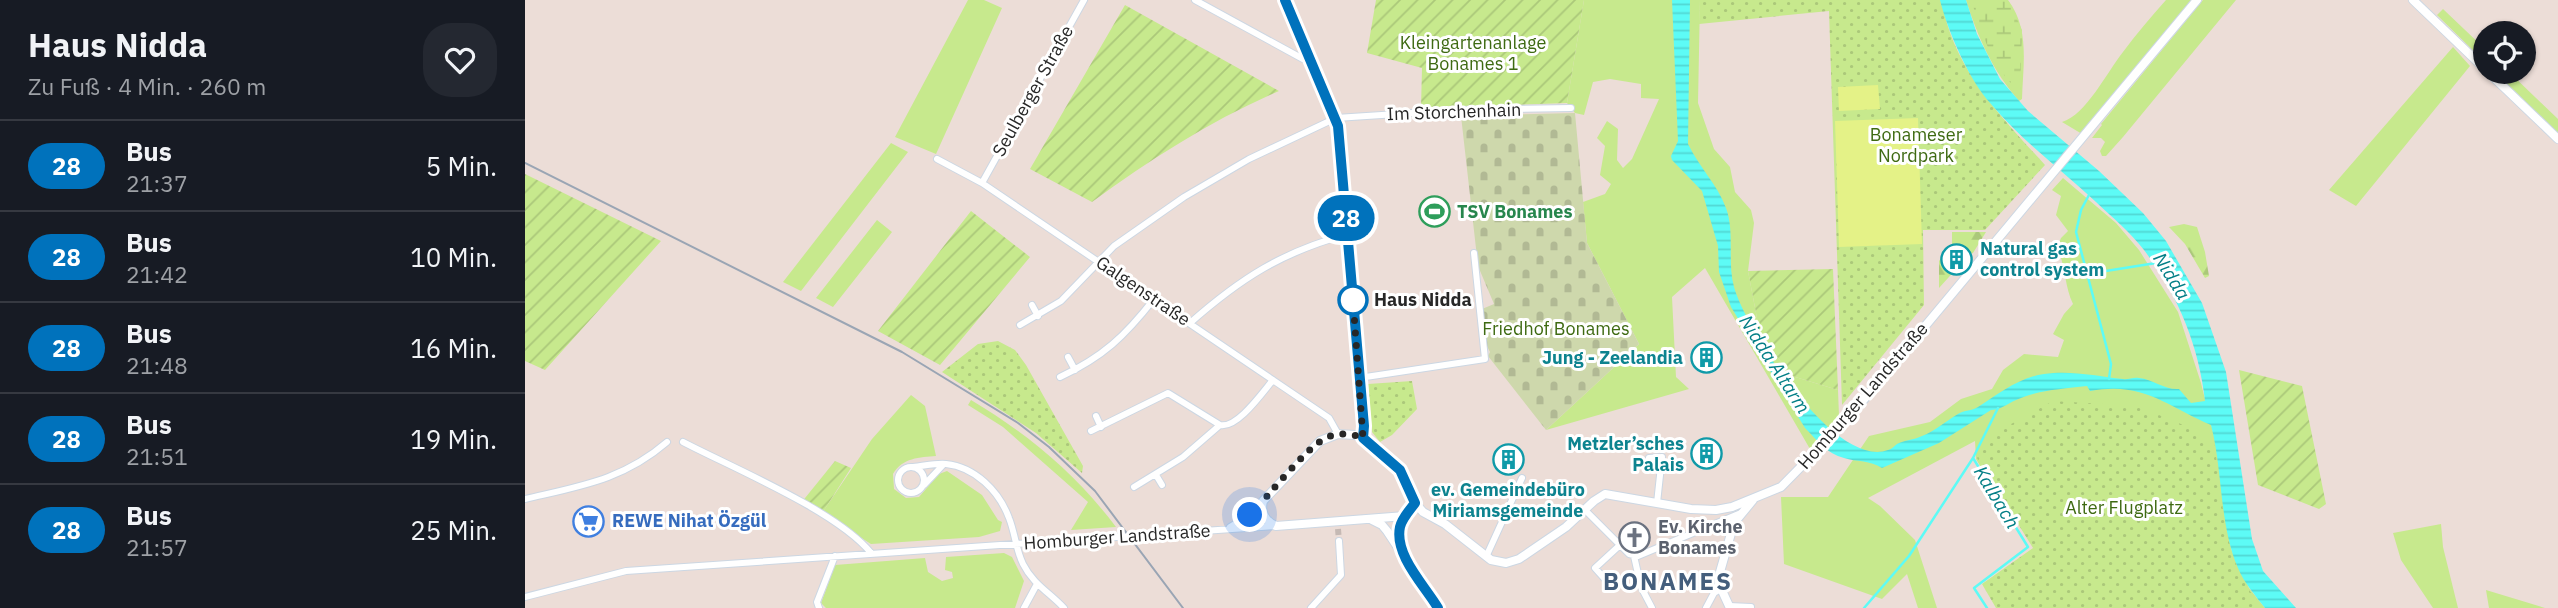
<!DOCTYPE html>
<html lang="de">
<head>
<meta charset="utf-8">
<style>
  body { margin:0; font-family:"IBM Plex Sans",sans-serif; background:#242831; color:#f1f3f6; height:100vh; display:flex; flex-direction:column; font-size:26px; white-space:nowrap }
  * { box-sizing:border-box; margin:0 }
  p { font-size:23px; color:#9ea1a6 }
  .icon { flex:none; width:38px; height:38px; fill:none; stroke:currentColor; stroke-width:2; stroke-linecap:round; stroke-linejoin:round }
  .map { position:relative; flex:1; overflow:hidden }
  .sheet { display:flex; flex-direction:column; background:#171b24; width:525px }
  .sheet>* { flex:none }
  .badge { padding:0 14px; border-radius:23px; font-size:24px; line-height:46px }
  .tools { position:absolute; left:1948px; top:21px; display:grid; gap:14px }
  .tools a { display:grid; place-items:center; width:63px; height:63px; border-radius:50%; background:#171b24; box-shadow:0 2px 5px #0004; font-size:35px }
  .you { position:absolute; width:35px; height:35px; margin:-18px; border:5px solid #fff; border-radius:50%; background:#1a73e8; box-shadow:0 0 0 10px #1a73e833 }
  .map>.badge { position:absolute; translate:-50% -50%; box-shadow:0 0 0 4px #fff }
  .round { display:grid; place-items:center; flex:none; width:74px; height:74px; border-radius:28px; background:#242831 }
  .overview { display:flex; align-items:center; justify-content:space-between; height:119px; padding:0 28px }
  h1 { font-size:33px; font-weight:800; line-height:52px }
  ul { padding:0; list-style:none }
  li { display:flex; align-items:center; gap:21px; height:91px; padding:0 28px; border-top:2px solid #363941 }
  li div { flex:1 }
  li b { display:block; font-size:26px }
  li em { font-style:normal }
  li .badge { min-width:77px; font-weight:700; text-align:center }
  main { display:flex; flex:1; min-height:0 }
  .map>svg:first-child { display:block }
  .grass { fill:#c7e98d }
  .forest { fill:url(#forest-firs) }
  .wetland { fill:url(#wetland-marsh) }
  .cemetery { fill:url(#cemetery-stones) }
  .park { fill:url(#park-dots) }
  .garden { fill:url(#garden-furrows) }
  .pitch { fill:#e4f287 }
  .water { fill:url(#water-rules) }
  .lines { fill:none; stroke-linecap:round; stroke-linejoin:round }
  .stream { stroke:#5dfbf6; stroke-width:2.5 }
  .minor-tunnel { stroke:#c5b9b4; stroke-width:6; stroke-dasharray:6 3; stroke-linecap:butt }
  .minor-casing { stroke:#ccd7e3; stroke-width:8 }
  .tertiary-casing { stroke:#ccd7e3; stroke-width:10 }
  .minor { stroke:#fff; stroke-width:6 }
  .tertiary { stroke:#fff; stroke-width:8 }
  .tram { stroke:#9aa5b4; stroke-width:2 }
  .line-casing { stroke:#fff; stroke-width:16 }
  .line { stroke:#0072bc; stroke-width:10 }
  .walk { stroke:#272727; stroke-width:7; stroke-dasharray:0 12.6 }
  .stop-dot { fill:#fff; stroke:#0072bc; stroke-width:3.5 }
  .labels { text-anchor:middle; stroke-width:6; stroke-linejoin:round; paint-order:stroke }
  .park-label { font-size:18px; fill:#3e6a12; stroke:#fff }
  .street-label { font-size:18px; fill:#272727; stroke:#fff }
  .leisure-label { font-size:18px; font-weight:bold; fill:#27864d; stroke:#fff; text-anchor:start }
  .culture-label { font-size:18px; font-weight:bold; fill:#0d838f; stroke:#fff; text-anchor:end }
  .stop-label { font-size:18px; font-weight:bold; fill:#272727; stroke:#fff; text-anchor:start }
  .shop-label { font-size:18px; font-weight:bold; fill:#366cbe; stroke:#fff; text-anchor:start }
  .worship-label { font-size:18px; font-weight:bold; fill:#5b616d; stroke:#fff; text-anchor:start }
  .water-label { font-size:19px; font-style:italic; fill:#037f86; stroke:#fff }
  .district-label { font-size:24px; font-weight:bold; letter-spacing:2px; fill:#445e7c; stroke:#fff }
</style>
</head>
<body>
<main>
<section class="sheet">
<div class="overview"><div><h1>Haus Nidda</h1><p>Zu Fuß · 4 Min. · 260 m</p></div><a class="round"><svg class="icon" aria-label="heart" viewBox="0 0 24 24"><path d="M12 20l-8-8c-3-5 5-10 8-4 3-6 11-1 8 4z"/></svg></a></div>
<ul>
<li><span class="badge" style="background:#0072bc;color:#fff">28</span><div><b>Bus</b><p>21:37</p></div><em>5 Min.</em></li>
<li><span class="badge" style="background:#0072bc;color:#fff">28</span><div><b>Bus</b><p>21:42</p></div><em>10 Min.</em></li>
<li><span class="badge" style="background:#0072bc;color:#fff">28</span><div><b>Bus</b><p>21:48</p></div><em>16 Min.</em></li>
<li><span class="badge" style="background:#0072bc;color:#fff">28</span><div><b>Bus</b><p>21:51</p></div><em>19 Min.</em></li>
<li><span class="badge" style="background:#0072bc;color:#fff">28</span><div><b>Bus</b><p>21:57</p></div><em>25 Min.</em></li>
</ul>
</section>
<div class="map">
<svg width="2033" height="608" viewBox="0 0 2033 608">
  <defs>
    <pattern id="forest-firs" width="22" height="20" patternUnits="userSpaceOnUse" patternTransform="scale(1.75)"><rect width="22" height="20" fill="#c7e98d"/><path d="M5 1l3.5 6h-7zM16 11l3.5 6h-7z" fill="#abc87a"/></pattern>
    <pattern id="wetland-marsh" width="20" height="14" patternUnits="userSpaceOnUse" patternTransform="scale(1.75)"><rect width="20" height="14" fill="#c7e98d"/><path d="M1 5h8M5 5V1M11 12h8M15 12V8" fill="none" stroke="#abc87a"/></pattern>
    <pattern id="cemetery-stones" width="16" height="16" patternUnits="userSpaceOnUse" patternTransform="scale(1.75)"><rect width="16" height="16" fill="#ced8ac"/><path d="M2 7V4a2 2 0 0 1 4 0v3zM10 15v-3a2 2 0 0 1 4 0v3z" fill="#b1b994"/></pattern>
    <pattern id="park-dots" width="8" height="8" patternUnits="userSpaceOnUse" patternTransform="scale(1.75)"><rect width="8" height="8" fill="#c7e98d"/><path d="M2 2h.1M6 6h.1" fill="none" stroke="#abc87a" stroke-width="1.8" stroke-linecap="round"/></pattern>
    <pattern id="garden-furrows" width="10" height="10" patternUnits="userSpaceOnUse" patternTransform="scale(1.75)"><rect width="10" height="10" fill="#c7e98d"/><path d="M-1 1l2-2M0 10L10 0M9 11l2-2" fill="none" stroke="#abc87a"/></pattern>
    <pattern id="water-rules" width="6" height="5" patternUnits="userSpaceOnUse" patternTransform="scale(1.75)"><rect width="6" height="5" fill="#5dfbf6"/><path d="M0 2.5h6" fill="none" stroke="#51d7d3"/></pattern>
  </defs>
  <rect width="100%" height="100%" fill="#ecddd7"/>
  <path class="grass" d="M 443,0 L 459,0 L 477,8 L 411,154 L 370,137 Z
    M 1059,0 L 1175,0 L 1173,103 L 1189,149 L 1205,167 L 1210,192 L 1226,210 L 1229,223 L 1223,271 L 1235,334 L 1267,376 L 1313,390 L 1314,416 L 1285,449 L 1180,268 L 1147,297 L 1151,377 L 1164,389 L 1021,430 L 1114,344 L 1062,243 L 1058,202 L 1080,194 L 1086,184 L 1075,175 L 1080,146 L 1072,138 L 1082,121 L 1093,129 L 1092,160 L 1098,168 L 1107,159 L 1134,99 L 1116,98 L 1116,84 L 1085,79 L 1068,82 L 1059,115 L 1050,113 L 1042,103 Z
    M 1441,0 L 1483,0 C 1505,29 1498,64 1497,99 L 1494,101 C 1468,71 1453,38 1441,0 Z
    M 1641,0 L 1666,0 L 1557,134 L 1537,122 C 1561,115 1582,72 1598,52 C 1611,34 1626,17 1641,0 Z
    M 1678,0 L 1711,0 L 1598,137 L 1581,156 L 1577,156 L 1575,151 L 1580,142 L 1576,138 L 1567,138 L 1577,125 L 1576,124 Z
    M 1918,9 L 1960,49 L 1960,62 L 1912,15 Z
    M 1928,47 L 1945,66 L 1831,206 L 1804,190 Z
    M 1970,72 L 1984,72 L 2033,119 L 2033,133 Z
    M 366,143 L 383,152 L 276,291 L 258,282 Z
    M 1538,178 L 1591,223 L 1614,250 L 1653,312 L 1676,383 L 1692,448 L 1706,549 L 1724,588 L 1740,608 L 1632,608 L 1529,501 L 1489,523 L 1451,459 L 1450,441 L 1343,498 L 1355,506 L 1390,540 L 1412,608 L 1393,608 L 1382,574 L 1357,599 L 1259,564 L 1256,497 L 1303,497 L 1344,436 L 1405,422 L 1436,399 L 1467,389 L 1478,370 L 1499,354 L 1533,357 L 1539,340 L 1528,334 L 1539,314 L 1548,304 C 1539,285 1541,266 1532,248 L 1536,238 L 1543,231 L 1531,215 L 1536,196 L 1527,190 Z
    M 352,220 L 367,232 L 308,307 L 291,298 Z
    M 386,395 L 400,406 L 411,456 C 395,457 377,458 368,474 L 369,489 L 381,498 L 394,497 L 414,474 L 422,471 L 457,495 L 473,520 L 477,522 L 475,531 L 454,537 L 346,544 L 297,513 L 347,439 Z
    M 446,400 C 503,434 551,474 591,527 L 546,530 L 563,502 L 478,427 L 443,405 Z
    M 1916,524 L 1918,547 L 1933,608 L 1908,608 L 1876,560 L 1868,533 Z
    M 479,553 L 487,557 L 499,581 L 490,608 L 301,608 L 296,603 L 310,565 L 400,558 L 403,572 L 417,581 L 428,578 L 427,572 L 420,570 L 421,557 Z
    M 1961,590 L 2020,608 L 1964,608 Z"/>
  <path class="forest" d="M 1659,224 L 1672,227 L 1680,252 L 1684,276 L 1680,278 L 1660,244 L 1644,227 Z
    M 1427,232 L 1461,232 L 1448,253 L 1439,257 L 1433,253 L 1426,261 L 1433,267 L 1414,288 L 1414,261 L 1427,244 Z"/>
  <path class="wetland" d="M 1446,0 L 1482,0 L 1484,2 L 1497,30 L 1495,91 C 1467,70 1457,32 1446,0 Z"/>
  <path class="cemetery" d="M 1050,113 L 1062,243 L 1114,344 L 1021,430 L 963,356 L 965,352 L 961,344 L 957,309 L 969,304 L 953,266 L 936,116 Z"/>
  <path class="park" d="M 1175,0 L 1417,0 C 1426,66 1477,118 1520,165 L 1460,230 L 1398,230 L 1399,305 L 1317,405 L 1304,11 L 1174,24 Z
    M 473,341 L 490,350 L 501,365 L 558,466 L 557,473 L 511,433 L 417,372 L 453,344 Z
    M 887,381 L 892,409 L 867,435 L 855,442 L 847,432 L 843,384 Z
    M 1528,401 L 1612,406 L 1668,429 L 1689,444 C 1699,499 1696,566 1739,608 L 1471,608 L 1457,584 L 1508,548 L 1452,458 L 1466,435 Z"/>
  <path class="garden" d="M 851,0 L 1059,0 L 1042,103 L 896,108 L 897,68 L 842,53 Z
    M 600,5 L 754,91 C 687,120 626,159 567,202 L 505,169 Z
    M 0,174 L 136,241 L 20,370 L 0,361 Z
    M 446,211 L 505,257 L 415,365 L 353,331 Z
    M 1308,269 L 1313,390 L 1267,376 L 1235,334 L 1223,271 Z
    M 1714,370 L 1777,386 L 1801,504 L 1794,509 L 1733,485 Z
    M 310,461 L 326,468 L 296,515 L 276,503 Z"/>
  <path class="pitch" d="M 1353,85 L 1355,109 L 1314,111 L 1313,87 Z
    M 1393,118 L 1397,244 L 1314,247 L 1310,121 Z"/>
  <path class="water" d="M 1147,0 L 1165,0 L 1163,144 C 1174,167 1192,184 1201,208 C 1210,232 1202,261 1209,287 C 1221,330 1310,470 1363,450 C 1367,449 1369,446 1372,444 C 1379,440 1389,440 1397,436 C 1410,431 1421,421 1433,414 C 1439,410 1447,411 1453,407 C 1473,394 1495,377 1519,374 C 1545,370 1572,376 1598,379 C 1603,380 1608,377 1614,378 C 1628,379 1639,390 1654,389 L 1666,403 L 1680,401 C 1674,346 1653,295 1619,250 C 1606,233 1587,217 1571,202 C 1536,169 1497,141 1466,104 C 1444,80 1423,32 1415,0 L 1441,0 L 1452,34 L 1475,79 L 1503,111 L 1574,171 L 1618,213 L 1641,241 L 1677,303 L 1701,372 L 1727,539 L 1738,571 L 1771,608 L 1740,608 C 1730,595 1719,583 1713,568 C 1694,524 1698,471 1686,425 C 1641,406 1619,381 1565,391 L 1562,386 C 1537,389 1513,390 1491,400 C 1482,404 1475,410 1466,410 L 1414,443 L 1357,468 C 1345,460 1332,462 1319,458 C 1302,454 1292,440 1280,428 L 1206,307 L 1194,272 L 1193,246 L 1177,191 L 1147,160 L 1146,156 L 1153,141 Z"/>
  <g class="lines">
    <path class="stream" d="M 1565,193 L 1556,210 L 1551,232 L 1586,364 L 1584,379
      M 1562,274 L 1631,263
      M 1339,608 L 1384,556 L 1448,458
      M 1462,608 L 1449,588 L 1503,547 L 1448,458 L 1473,408"/>
    <path class="minor-tunnel" d="M 813,529 L 814,541"/>
    <defs>
      <path id="minor" d="M 670,0 L 778,59 L 785,59
        M 412,159 L 457,183 L 804,418 L 813,434
        M 457,183 L 559,0
        M 507,305 L 513,316
        M 665,323 C 716,278 757,252 823,234
        M 495,325 L 536,301 L 589,246 L 659,197 L 724,159 L 811,118 L 933,110 L 1046,108
        M 543,357 L 550,370
        M 535,377 C 578,357 600,336 629,299
        M 834,378 L 960,359 L 949,253
        M 571,416 L 576,427
        M 566,431 L 643,393 L 695,425
        M 158,442 C 208,468 312,511 346,553
        M 1124,458 L 1137,457 L 1132,503
        M373 480a13 13 0 1 1 26 0a13 13 0 1 1-26 0Z
        M 388,467 C 399,466 410,463 421,464 C 450,467 474,491 484,518 C 490,533 491,550 498,564 C 508,584 525,593 539,608
        M 631,475 L 637,485
        M 399,485 L 418,465
        M 609,487 L 658,457 L 695,425 C 712,429 737,393 748,380
        M 0,499 C 55,486 98,480 142,442
        M 1060,510 L 1104,554 L 1113,556 L 1216,513
        M 705,527 L 725,515 L 738,502
        M 1109,556 L 1116,587 L 1127,608
        M 961,557 L 997,478
        M 1087,587 L 1070,568 L 1095,545
        M 0,597 L 101,571 L 751,526
        M 1204,606 L 1226,607
        M 294,608 L 292,602 L 310,556
        M 499,608 L 512,584
        M 786,608 L 816,575 L 814,541
        M 1181,608 L 1189,593 L 1196,589"/>
      <path id="tertiary" d="M 760,0 L 813,126 L 838,438
        M 1888,0 L 1960,69
        M 1963,72 L 2033,139
        M 880,516 L 751,526 C 740,521 735,513 738,501 L 795,441 L 813,434 L 830,435 L 838,438 L 875,469 L 890,503 L 898,512 L 920,524 L 966,560 L 981,563 L 994,559 L 1041,527 L 1069,501 L 1080,494 L 1166,509 L 1191,510 L 1207,507 L 1256,487 L 1321,421 L 1672,0
        M 847,520 L 857,525 L 862,531 L 913,608
        M 878,551 C 871,530 877,520 890,503
        M 1205,608 L 1194,584 L 1195,572 L 1209,523 L 1228,500"/>
    </defs>
    <use href="#minor" class="minor-casing"/>
    <use href="#tertiary" class="tertiary-casing"/>
    <use href="#minor" class="minor"/>
    <use href="#tertiary" class="tertiary"/>
    <path class="tram" d="M 0,163 L 377,352 L 493,423 L 524,447 L 570,491 L 658,608"/>
  </g>
  <g class="lines">
    <defs>
      <path id="line" d="M 760,0 L 813,126 L 839,426 L 838,438 L 875,470 L 890,503 C 884,511 877,518 875,527 C 869,555 900,586 913,608"/>
    </defs>
    <use href="#line" class="line-casing"/>
    <use href="#line" class="line"/>
    <path class="walk" d="M 725,515 C 743,497 781,447 801,438 C 813,432 826,433 838,438 L 828,300"/>
  </g>
  <defs>
    <symbol id="stadium-ring" viewBox="-11 -11 22 22"><circle r="9.5" fill="#fff" stroke="#2e9e5b" stroke-width="1.5"/><path d="M0-5a6.5 5 0 1 0 0 10a6.5 5 0 1 0 0-10ZM-3.5-1.8h7v3.6h-7Z" fill="#2e9e5b"/></symbol>
    <symbol id="building-ring" viewBox="-11 -11 22 22"><circle r="9.5" fill="#fff" stroke="#0f9aa8" stroke-width="1.5"/><path d="M-4-6H4V6H1V3H-1V6H-4ZM-2.5-4.3h1.7v1.8h-1.7ZM.8-4.3h1.7v1.8H.8ZM-2.5-1h1.7V.8h-1.7ZM.8-1h1.7V.8H.8Z" fill="#0f9aa8"/></symbol>
    <symbol id="supermarket-ring" viewBox="-11 -11 22 22"><circle r="9.5" fill="#fff" stroke="#3f7fe0" stroke-width="1.5"/><path d="M-6-5.5h2.5l.6 2H6L4.5 2H-2.5L-4.4-4H-6ZM-1.5 3.2a1.3 1.3 0 1 0 .1 0ZM3 3.2a1.3 1.3 0 1 0 .1 0Z" fill="#3f7fe0"/></symbol>
    <symbol id="church-ring" viewBox="-11 -11 22 22"><circle r="9.5" fill="#fff" stroke="#6b7280" stroke-width="1.5"/><path d="M-1.2-6h2.4v3.5h3.3v2.4h-3.3V6h-2.4V-.1h-3.3v-2.4h3.3Z" fill="#6b7280"/></symbol>
  </defs>
  <g fill-rule="evenodd">
    <use href="#stadium-ring" x="892" y="194" width="35" height="35"/>
    <use href="#building-ring" x="1414" y="242" width="35" height="35"/>
    <use href="#building-ring" x="1164" y="340" width="35" height="35"/>
    <use href="#building-ring" x="1164" y="436" width="35" height="35"/>
    <use href="#building-ring" x="966" y="442" width="35" height="35"/>
    <use href="#supermarket-ring" x="46" y="504" width="35" height="35"/>
    <use href="#church-ring" x="1092" y="520" width="35" height="35"/>
  </g>
  <circle class="stop-dot" cx="828" cy="300" r="14"/>
  <g class="labels">
    <g class="park-label">
      <text x="948" y="49">Kleingartenanlage<tspan x="948" dy="21">Bonames 1</tspan></text>
      <text x="1391" y="141">Bonameser<tspan x="1391" dy="21">Nordpark</tspan></text>
      <text x="1031" y="335">Friedhof Bonames</text>
      <text x="1599" y="514">Alter Flugplatz</text>
    </g>
    <g class="street-label">
      <text transform="translate(508 91) rotate(-61)" y="6">Seulberger Straße</text>
      <text transform="translate(929 112) rotate(-2)" y="6">Im Storchenhain</text>
      <text transform="translate(618 291) rotate(34)" y="6">Galgenstraße</text>
      <text transform="translate(1338 396) rotate(-49)" y="6">Homburger Landstraße</text>
      <text transform="translate(592 537) rotate(-4)" y="6">Homburger Landstraße</text>
    </g>
    <g class="leisure-label">
      <text x="932" y="218">TSV Bonames</text>
    </g>
    <g class="culture-label">
      <text x="1455" y="255" text-anchor="start">Natural gas<tspan x="1455" dy="21">control system</tspan></text>
      <text x="1158" y="364">Jung - Zeelandia</text>
      <text x="1159" y="450">Metzler’sches<tspan x="1159" dy="21">Palais</tspan></text>
      <text x="983" y="496" text-anchor="middle">ev. Gemeindebüro<tspan x="983" dy="21">Miriamsgemeinde</tspan></text>
    </g>
    <g class="stop-label">
      <text x="849" y="306">Haus Nidda</text>
    </g>
    <g class="shop-label">
      <text x="87" y="527">REWE Nihat Özgül</text>
    </g>
    <g class="worship-label">
      <text x="1133" y="533">Ev. Kirche<tspan x="1133" dy="21">Bonames</tspan></text>
    </g>
    <g class="water-label">
      <text transform="translate(1647 276) rotate(58)" y="7">Nidda</text>
      <text transform="translate(1250 364) rotate(57)" y="7">Nidda Altarm</text>
      <text transform="translate(1472 497) rotate(59)" y="7">Kalbach</text>
    </g>
    <g class="district-label">
      <text x="1143" y="590">BONAMES</text>
    </g>
  </g>
</svg>
<div class="tools">
<a><svg class="icon" aria-label="locate" viewBox="0 0 24 24"><circle cx="12" cy="12" r="6"/><path d="M12 2v4M12 18v4M2 12h4M18 12h4"/></svg></a>
</div>
<div class="you" style="left:725px;top:515px"></div>
<b class="badge" style="left:821px;top:218px;background:#0072bc;color:#fff">28</b>
</div>
</main>
</body>
</html>
